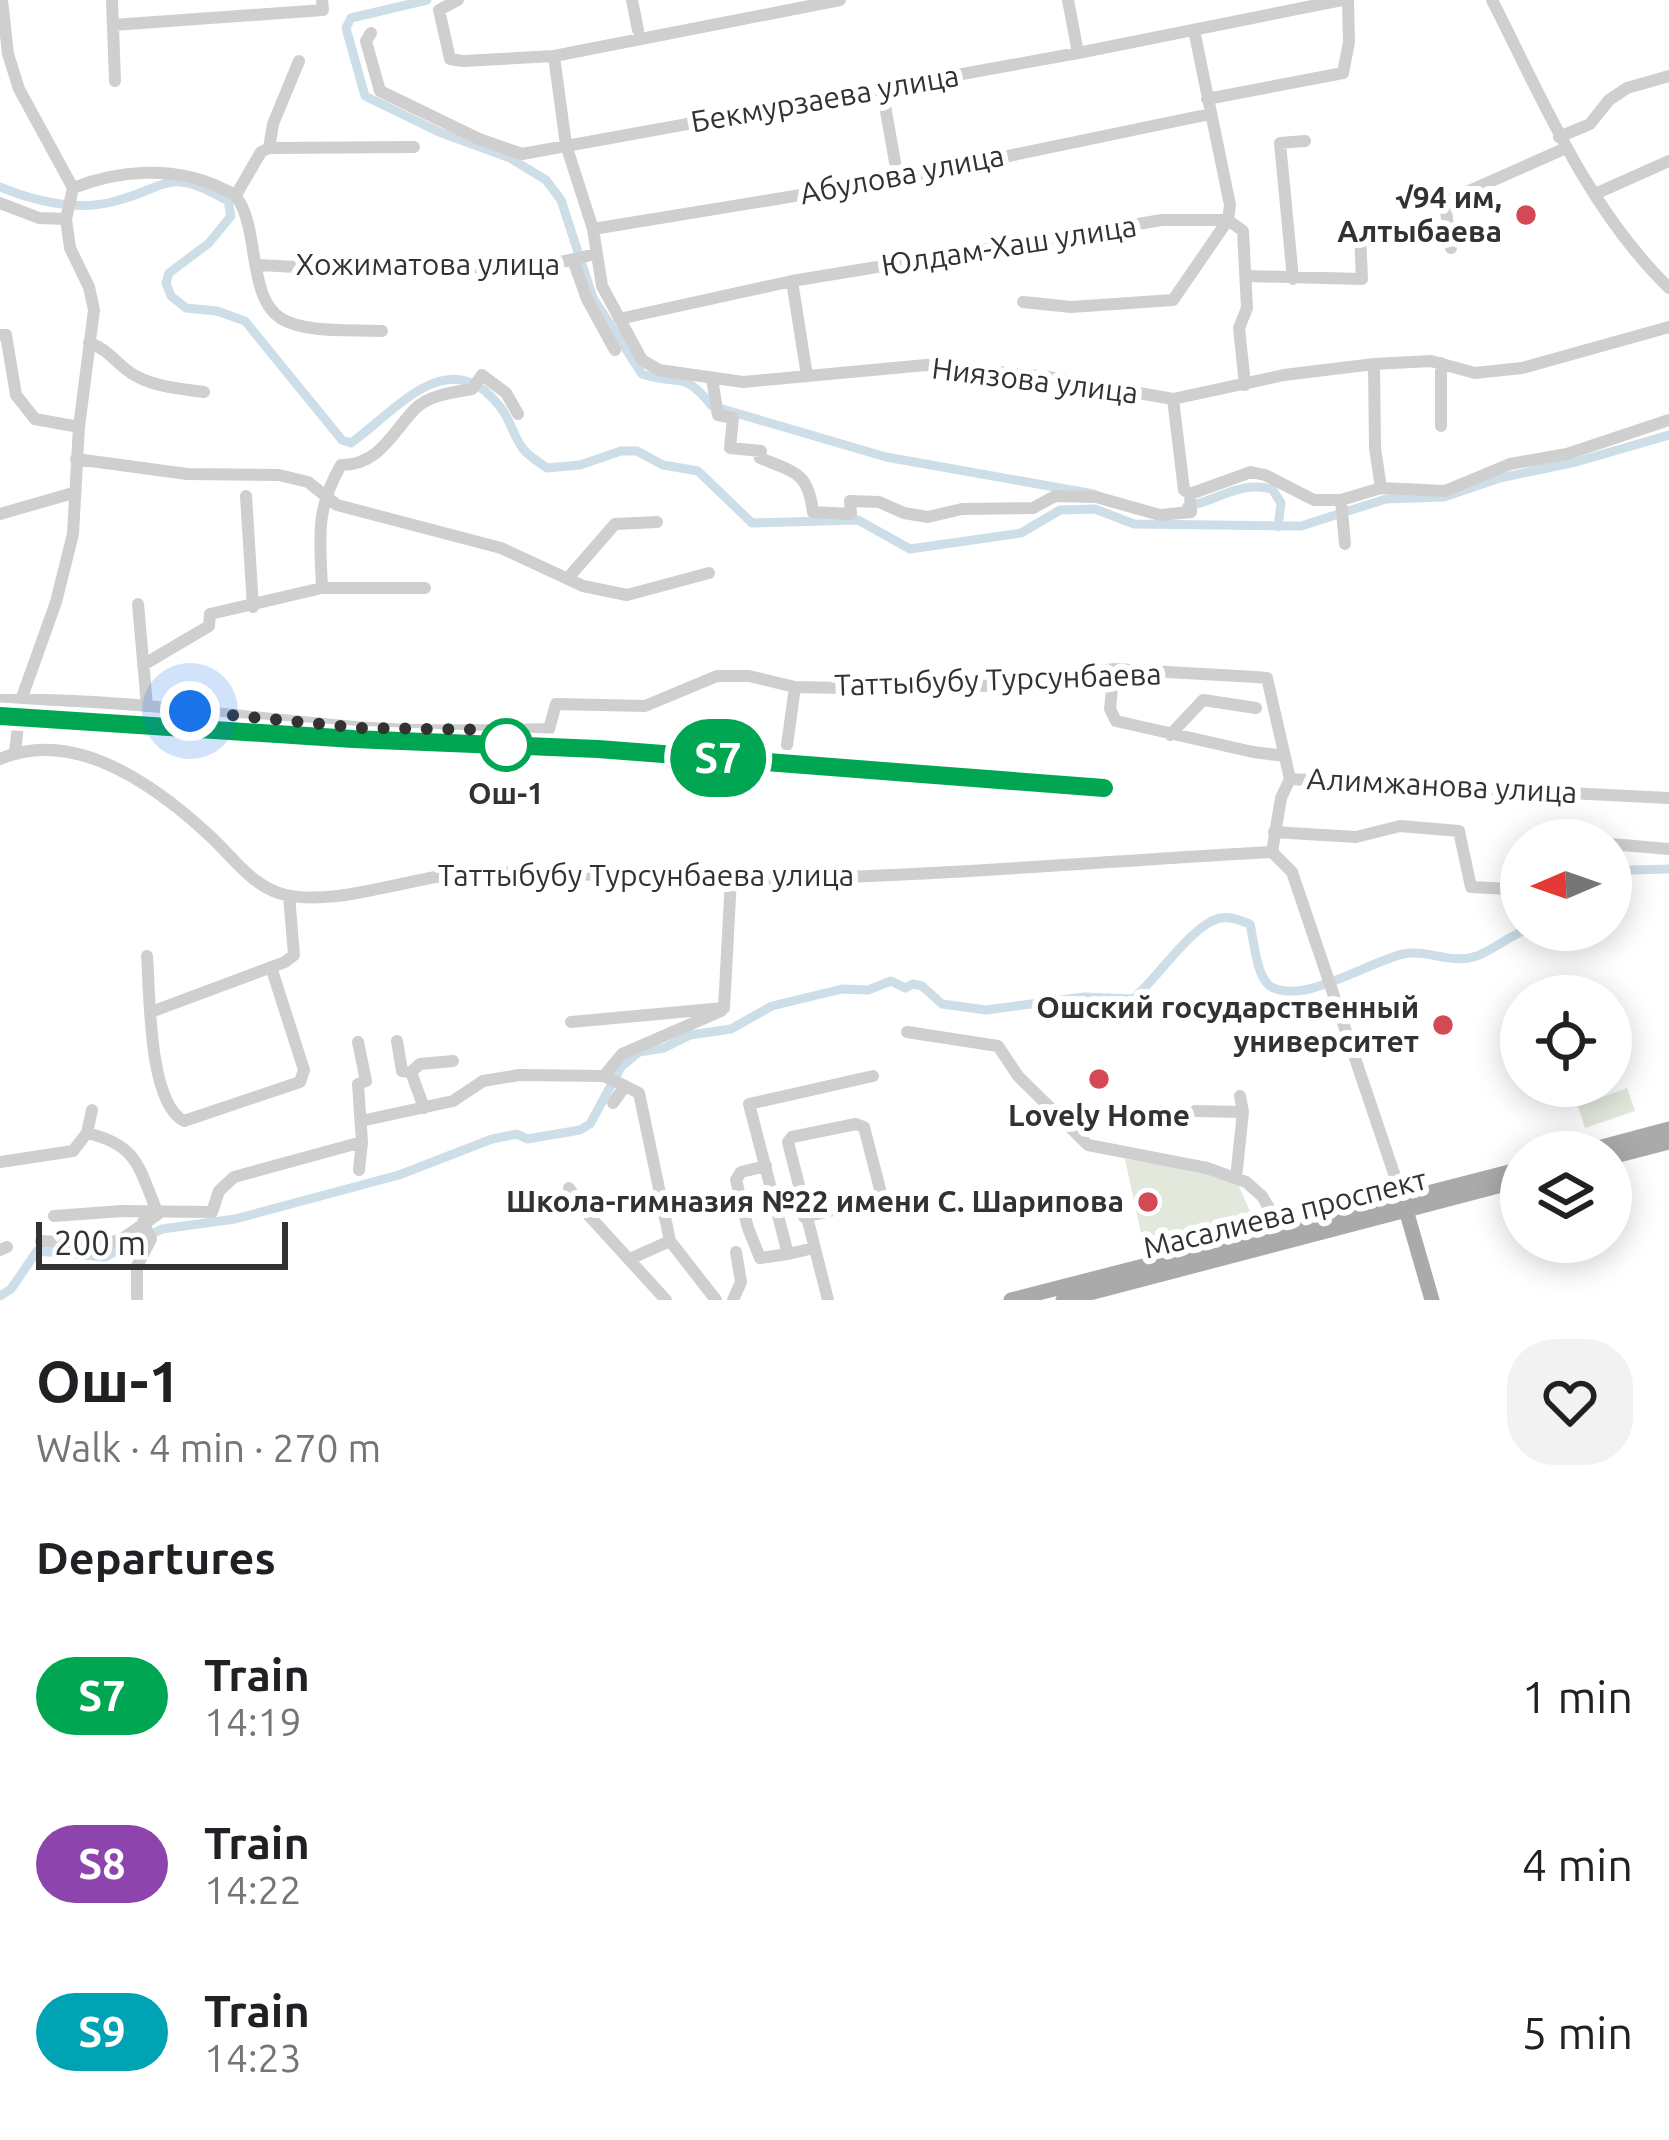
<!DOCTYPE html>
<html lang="en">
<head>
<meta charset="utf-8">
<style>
  body { margin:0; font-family:Ubuntu,sans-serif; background:#f2f2f2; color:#202124; height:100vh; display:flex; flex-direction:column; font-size:45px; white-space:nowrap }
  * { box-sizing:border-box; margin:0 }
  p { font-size:39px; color:#757577 }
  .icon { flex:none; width:66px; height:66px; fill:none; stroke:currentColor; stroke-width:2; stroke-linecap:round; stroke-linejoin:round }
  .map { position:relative; height:1300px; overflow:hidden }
  .details { display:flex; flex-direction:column; background:#fff; flex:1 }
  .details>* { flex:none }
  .badge { padding:0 24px; border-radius:39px; font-size:42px; line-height:78px }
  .needle { width:78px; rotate:268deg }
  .controls { position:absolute; left:1500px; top:819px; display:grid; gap:24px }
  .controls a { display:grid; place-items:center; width:132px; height:132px; border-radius:50%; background:#fff; box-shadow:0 6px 30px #0003; font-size:60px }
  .scale { position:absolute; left:36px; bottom:30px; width:252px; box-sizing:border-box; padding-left:12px; border:6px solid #323232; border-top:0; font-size:33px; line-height:42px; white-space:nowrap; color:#323232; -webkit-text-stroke:9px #fff; paint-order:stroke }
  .you { position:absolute; width:60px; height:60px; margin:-30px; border:9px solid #fff; border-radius:50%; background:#1a73e8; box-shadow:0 0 0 18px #1a73e833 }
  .map>.badge { position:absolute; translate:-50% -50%; box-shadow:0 0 0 6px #fff }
  h2 { padding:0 36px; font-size:45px; line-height:108px }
  .round { display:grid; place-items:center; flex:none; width:126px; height:126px; border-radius:48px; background:#f2f2f2 }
  .headline { display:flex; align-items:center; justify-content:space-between; height:204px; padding:0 36px }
  h1 { font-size:57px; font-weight:700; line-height:90px }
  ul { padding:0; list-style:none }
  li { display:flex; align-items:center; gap:36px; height:168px; padding:0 36px }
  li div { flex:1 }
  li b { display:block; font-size:45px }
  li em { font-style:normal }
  li .badge { min-width:132px; font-weight:700; text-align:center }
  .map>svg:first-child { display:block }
  .green { fill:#e2e8dc }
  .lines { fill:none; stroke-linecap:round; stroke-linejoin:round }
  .canal { stroke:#cddee8; stroke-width:9 }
  .minor { stroke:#cfcfcf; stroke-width:12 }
  .major { stroke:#aaa; stroke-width:15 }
  .rail { stroke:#878787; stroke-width:3; stroke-dasharray:12 9; stroke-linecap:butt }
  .line-casing { stroke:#fff; stroke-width:27 }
  .line { stroke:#00a651; stroke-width:18 }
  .walk { stroke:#323232; stroke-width:12; stroke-dasharray:0 21.6 }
  .poi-dot { fill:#d34a54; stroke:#fff; stroke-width:4.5 }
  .stop-dot { fill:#fff; stroke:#00a651; stroke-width:6 }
  .labels { text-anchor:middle; stroke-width:12; stroke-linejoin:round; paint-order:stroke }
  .street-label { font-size:30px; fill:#323232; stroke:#fff }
  .poi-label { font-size:30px; font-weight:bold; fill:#323232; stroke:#fff; text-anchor:end }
  .stop-label { font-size:30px; font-weight:bold; fill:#323232; stroke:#fff }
</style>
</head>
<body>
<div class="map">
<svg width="1669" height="1300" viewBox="0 0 1669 1300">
  <rect width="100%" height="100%" fill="#fff"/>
  <path class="green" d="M 1627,1088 L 1635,1111 L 1585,1128 L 1578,1106 Z
    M 1125,1159 L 1210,1172 L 1238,1184 L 1252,1216 L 1142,1238 Z"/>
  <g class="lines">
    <path class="canal" d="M 427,0 L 351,18 L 346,28 L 365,96 L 439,132 L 510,158 L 546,180 L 561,200 L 593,298 L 642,374 C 679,387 682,368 712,406 L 886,457 L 1094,494
      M 0,187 C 34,201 75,211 112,202 C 169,188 166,165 228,201 L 231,216 L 209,243 L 169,273 L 166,283 L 171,296 L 186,308 L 217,311 L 245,321 L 342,440 L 351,443 C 398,409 450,340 501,408 C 511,421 514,438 524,450 C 530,457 540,463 547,468 L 580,465 L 621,451 L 637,451 L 663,465 L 698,471 L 752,523 L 858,520 L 910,549 L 1021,533 L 1060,510 L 1095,509 L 1134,524 L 1301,526 L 1386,499 L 1444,497 L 1500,478 L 1576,462 L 1669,435
      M 1186,507 C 1219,500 1239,481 1272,489 L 1281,503 L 1278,527
      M 1611,880 L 1631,870 L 1669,869
      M 0,1296 L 11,1289 L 37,1251 L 105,1257 L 162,1229 L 235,1219 L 399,1175 L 492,1139 L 517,1134 L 527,1139 L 580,1130 L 590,1124 L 621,1067 L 639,1052 L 664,1048 L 690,1035 L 731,1029 L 772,1006 L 842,989 L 868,990 L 891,981 L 905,988 L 913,984 L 922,986 L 942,1004 L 986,1010 L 1084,997 L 1133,999 C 1156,980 1194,922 1221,918 C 1232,916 1241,921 1250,924 C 1254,940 1256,976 1270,986 C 1302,1006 1368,962 1403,954 C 1428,949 1451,965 1477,956 C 1494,949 1508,937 1526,930"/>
    <path class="minor" d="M 2,0 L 8,54 L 19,89 L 73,188 L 66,219 L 70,248 L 89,287 L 94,310 L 79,427 L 73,534 L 56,602 L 21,700 L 15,752
      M 112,0 L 115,81
      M 458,0 L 439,10 L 450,59 L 463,61 L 554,56 L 840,0
      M 632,0 L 638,30
      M 1068,0 L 1078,53
      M 1492,0 C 1543,100 1587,208 1669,288
      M 113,25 L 323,10 L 322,0
      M 371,33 L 366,41 L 380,91 L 479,139 L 522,154 L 1078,53 L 1342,0
      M 554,56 L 566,145 L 593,229 L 602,286 L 642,360 L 659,370 L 743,382 L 926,365 L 1048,377 L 1173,399 L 1284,375 L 1374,364 L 1431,361 L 1475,373 L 1522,368 L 1669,327
      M 882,89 L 898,179
      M 1207,99 L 1343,73 L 1349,42 L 1348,0
      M 1559,137 L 1590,124 L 1609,100 L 1627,88 L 1669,76
      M 269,148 L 273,124 L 299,61
      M 73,188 C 118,170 172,166 217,186 C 226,191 233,191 239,201 C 259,233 248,299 282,319 C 308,334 353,329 382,331
      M 1595,194 L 1669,161
      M 236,195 L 261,152 L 269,148 L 414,147
      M 0,203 L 39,218 L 66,219
      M 593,229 L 898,179 L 1210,114
      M 1451,248 L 1446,211 L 1451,199 L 1566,148
      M 573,260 L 587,299 L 615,350
      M 258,265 C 368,270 488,283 595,254
      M 1247,276 L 1362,279 L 1360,234
      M 1293,279 L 1280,143 L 1305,141
      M 792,281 L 807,376
      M 1023,302 L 1071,307 L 1173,300 L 1228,220 L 1230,205 L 1194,30
      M 619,319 L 792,281 L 1162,220 L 1228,220 L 1243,231 L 1247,308 L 1239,328 L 1245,385
      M 0,335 L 6,335 L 16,395 L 35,419 L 79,427
      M 89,343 C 110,349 118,367 136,376 C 156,387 181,389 204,392
      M 1374,364 L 1375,448 L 1381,488
      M 712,379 L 718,415 L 733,418 L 730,448 L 761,451 L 760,458 C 796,473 808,472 813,512 L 851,514 L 850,501 L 879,502 L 904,513 L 928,517 L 962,509 L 1033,508 L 1055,496 L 1096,497 L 1160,515 L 1191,512 L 1190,494 L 1184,490 L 1173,399
      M 1441,426 L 1441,363
      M 76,459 L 187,474 L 279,475 L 308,482 L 337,505 L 501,548 L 583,586 L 627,595 L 709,573
      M 1190,494 L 1251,472 L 1265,475 L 1314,500 L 1341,500 L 1381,488 L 1445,491 L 1510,464 L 1567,454 L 1669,420
      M 246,496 L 253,607
      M 1341,500 L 1345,544
      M 0,514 L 73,493
      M 568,578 L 615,524 L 657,522
      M 322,588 C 320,538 315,510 341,465 C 380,465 392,432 416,408 C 429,395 455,392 472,389 L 482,375 L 506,393 L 518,414
      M 138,604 L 147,706
      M 143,665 L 209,626 L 210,614 L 322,588 L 425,588
      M 1114,669 L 1110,709 L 1116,721 L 1253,752 L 1285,756
      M 0,700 C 119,697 238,718 356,727 C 420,732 485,730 549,729 L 556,704 L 645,706 L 717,676 L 749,676 L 795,687 L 897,689 L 1006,685 L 1114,669 L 1256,677 L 1267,678 L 1290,779
      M 1170,735 L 1203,700 L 1256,708
      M 787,745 L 795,687
      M 0,759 C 75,727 156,786 209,835 C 233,857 253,888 286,895 C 340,907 416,874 474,873 C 577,871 680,881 783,879 C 946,875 1109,861 1272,852
      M 1274,832 L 1356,837 L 1400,826 L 1459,831 L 1471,887 L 1509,889
      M 1611,844 L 1669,849
      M 1272,852 L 1281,798 L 1290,779 L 1669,798
      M 1272,852 L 1292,872 L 1403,1200
      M 147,956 C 150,994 148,1102 184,1121 L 300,1082 L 304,1070 L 271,967
      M 151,1012 L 285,962 L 294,955 L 289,896
      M 571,1022 L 724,1008 L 731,879
      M 907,1032 L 998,1046 L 1018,1076 L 1088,1145 L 1207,1168 L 1246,1182 L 1262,1196 L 1282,1230
      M 397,1041 L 402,1071 L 411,1072 L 424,1108
      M 358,1042 L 366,1081 L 358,1084 L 362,1142 L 359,1170
      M 411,1072 L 420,1064 L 453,1061
      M 604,1076 L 622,1054 L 721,1011
      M 613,1103 L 625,1086 L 639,1093 L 670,1241 L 632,1258
      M 1195,1111 L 1243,1112
      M 361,1121 L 453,1101 L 483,1081 L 519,1075 L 604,1076 L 625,1086
      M 0,1162 L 73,1151 L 87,1133 L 92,1110
      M 766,1166 L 741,1172 L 736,1180 L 748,1228 L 760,1258 L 788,1254
      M 1236,1178 L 1243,1112 L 1240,1096
      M 569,1188 L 582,1208 L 666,1300
      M 54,1216 L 122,1211 L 212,1212 L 219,1191 L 234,1177 L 362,1142
      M 804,1217 L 877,1200 L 881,1193 L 864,1127 L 856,1124 L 792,1137 L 788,1142 L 828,1300
      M 41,1241 L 105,1245 L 122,1239 L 158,1214 C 139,1169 139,1145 87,1133
      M 670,1241 L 716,1300
      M 814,1248 L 788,1254 L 749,1104 L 873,1076
      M 0,1250 L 7,1247
      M 137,1300 L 137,1266 L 151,1239 L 143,1222
      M 733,1300 L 741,1282 L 736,1252"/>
    <path class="major" d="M 1583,1152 L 1669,1129
      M 1611,1157 L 1669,1142
      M 1404,1203 L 1432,1300
      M 1011,1300 L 1521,1169
      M 1063,1300 L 1521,1180"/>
    <path class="rail" d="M 0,716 L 304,736 L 598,749 L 1104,788"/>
  </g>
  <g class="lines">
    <defs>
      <path id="line" d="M 0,716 L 353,739 L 598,749 L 1104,788"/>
    </defs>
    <use href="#line" class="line-casing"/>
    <use href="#line" class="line"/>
    <path class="walk" d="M 190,711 L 361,728 L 509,730 L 506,745"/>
  </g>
  <g class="poi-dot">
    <circle cx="1526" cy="215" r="12"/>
    <circle cx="1443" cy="1025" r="12"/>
    <circle cx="1099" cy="1079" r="12"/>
    <circle cx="1148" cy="1202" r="12"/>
  </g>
  <circle class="stop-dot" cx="506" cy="745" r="24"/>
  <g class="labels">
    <g class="street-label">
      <text transform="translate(825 99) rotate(-10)" y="10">Бекмурзаева улица</text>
      <text transform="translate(902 175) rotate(-11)" y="10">Абулова улица</text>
      <text transform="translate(1009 246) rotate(-9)" y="10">Юлдам-Хаш улица</text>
      <text x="428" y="275">Хожиматова улица</text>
      <text transform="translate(1035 381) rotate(7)" y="10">Ниязова улица</text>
      <text transform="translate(998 680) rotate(-2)" y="10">Таттыбубу Турсунбаева</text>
      <text transform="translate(1442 786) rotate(3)" y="10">Алимжанова улица</text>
      <text x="646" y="886">Таттыбубу Турсунбаева улица</text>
      <text transform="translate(1285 1214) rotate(-14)" y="10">Масалиева проспект</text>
    </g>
    <g class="poi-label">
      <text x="1502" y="208">√94 им,<tspan x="1502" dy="34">Алтыбаева</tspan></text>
      <text x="1419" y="1018">Ошский государственный<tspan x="1419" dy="34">университет</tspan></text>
      <text x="1099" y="1126" text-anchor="middle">Lovely Home</text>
      <text x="1124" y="1212">Школа-гимназия №22 имени С. Шарипова</text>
    </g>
    <g class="stop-label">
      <text x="506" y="804">Ош-1</text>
    </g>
  </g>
</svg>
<div class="controls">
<a><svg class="needle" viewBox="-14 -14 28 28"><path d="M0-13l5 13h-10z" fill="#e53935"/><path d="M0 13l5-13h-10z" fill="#757577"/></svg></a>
<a><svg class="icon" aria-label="locate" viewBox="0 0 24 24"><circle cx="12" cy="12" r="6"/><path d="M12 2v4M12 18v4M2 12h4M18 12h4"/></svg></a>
<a><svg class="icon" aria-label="layers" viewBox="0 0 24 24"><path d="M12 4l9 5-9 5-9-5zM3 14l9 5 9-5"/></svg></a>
</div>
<div class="scale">200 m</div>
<div class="you" style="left:190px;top:711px"></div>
<b class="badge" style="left:718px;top:758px;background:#00a651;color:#fff">S7</b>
</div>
<section class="details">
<div class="headline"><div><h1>Ош-1</h1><p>Walk · 4 min · 270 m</p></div><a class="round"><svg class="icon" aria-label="heart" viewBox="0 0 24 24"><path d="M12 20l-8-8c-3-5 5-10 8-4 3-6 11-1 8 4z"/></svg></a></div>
<h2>Departures</h2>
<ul>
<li><span class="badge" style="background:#00a651;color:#fff">S7</span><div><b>Train</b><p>14:19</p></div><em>1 min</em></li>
<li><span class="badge" style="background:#8e44ad;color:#fff">S8</span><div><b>Train</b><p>14:22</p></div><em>4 min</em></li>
<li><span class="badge" style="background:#00a3b4;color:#fff">S9</span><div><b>Train</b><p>14:23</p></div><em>5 min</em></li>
</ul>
</section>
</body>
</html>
